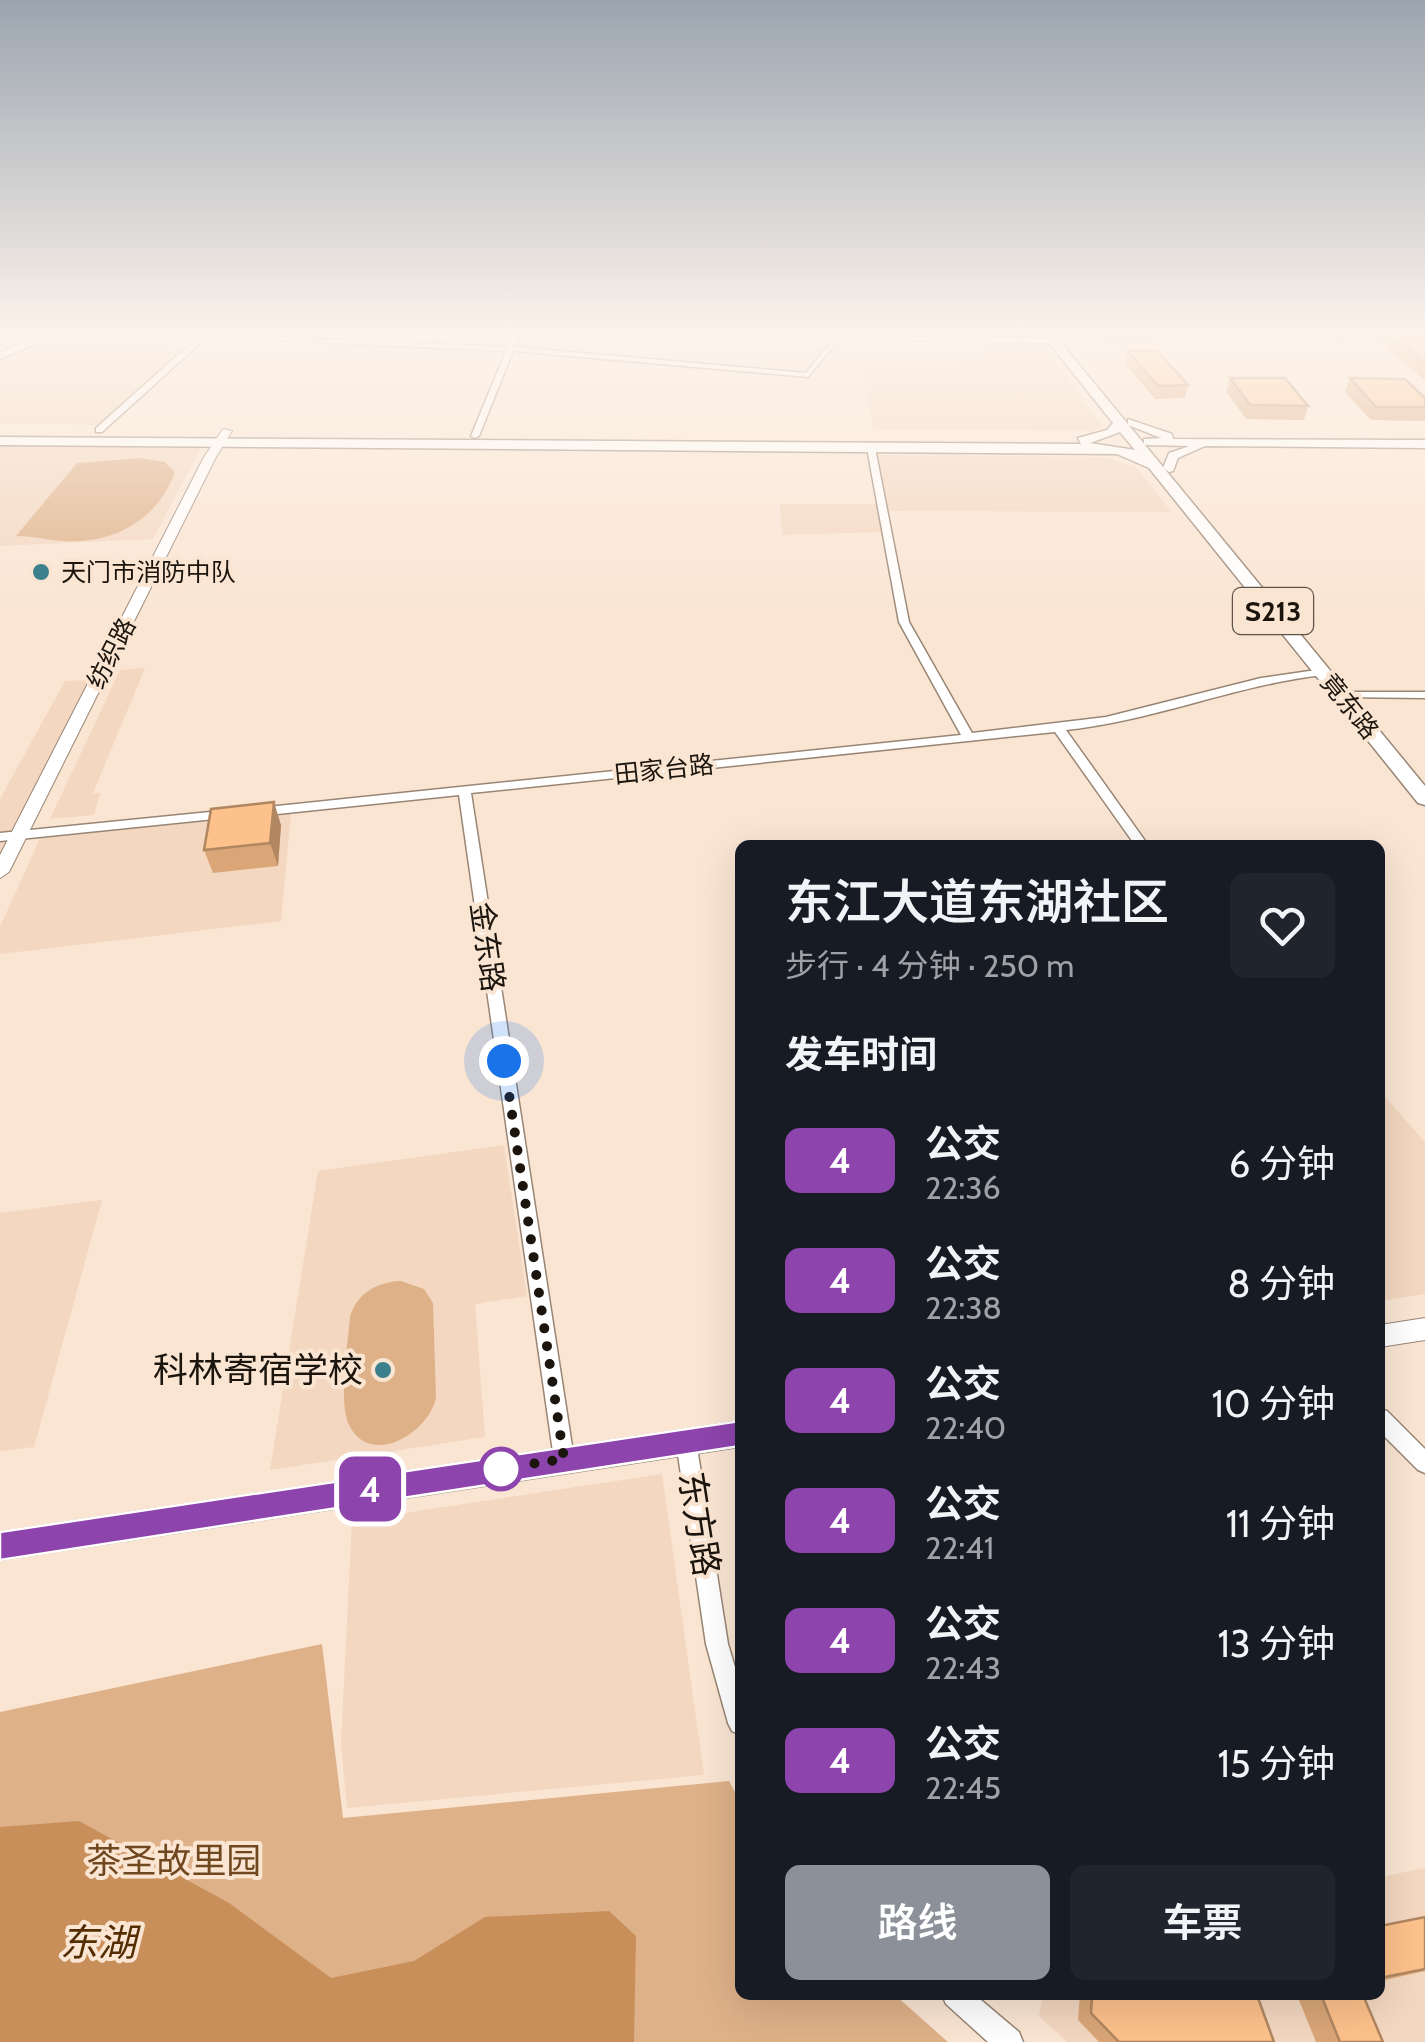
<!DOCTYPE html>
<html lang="zh">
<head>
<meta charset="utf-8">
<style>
  body { margin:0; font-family:Cabin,"Noto Sans SC",sans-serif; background:#20242c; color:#f1f3f6; height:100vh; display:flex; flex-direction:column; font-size:38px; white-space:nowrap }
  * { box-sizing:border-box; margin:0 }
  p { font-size:32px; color:#9ea1a6 }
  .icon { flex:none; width:55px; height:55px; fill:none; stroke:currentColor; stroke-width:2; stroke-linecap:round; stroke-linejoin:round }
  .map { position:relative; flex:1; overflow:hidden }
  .panel { position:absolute; left:735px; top:840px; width:650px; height:1160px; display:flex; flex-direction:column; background:#171b24; border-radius:15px; box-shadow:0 10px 40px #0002 }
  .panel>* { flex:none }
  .badge { padding:0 20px; border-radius:15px; font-size:35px; line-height:65px }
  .you { position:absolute; width:50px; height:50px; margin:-25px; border:8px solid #fff; border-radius:50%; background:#1a73e8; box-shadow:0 0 0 15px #1a73e833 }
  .map>.badge { position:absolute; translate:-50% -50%; box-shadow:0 0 0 5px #fff }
  h2 { padding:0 50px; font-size:38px; line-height:90px }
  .round { display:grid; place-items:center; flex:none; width:105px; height:105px; border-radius:15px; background:#20242c }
  .summary { display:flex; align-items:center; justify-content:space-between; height:170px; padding:0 50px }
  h1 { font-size:48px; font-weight:600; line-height:75px }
  .button { display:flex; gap:20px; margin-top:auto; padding:20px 50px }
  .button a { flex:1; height:115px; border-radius:15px; background:#8c9099; color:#fff; font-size:40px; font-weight:600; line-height:115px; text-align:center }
  .button a+a { background:#20242c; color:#f1f3f6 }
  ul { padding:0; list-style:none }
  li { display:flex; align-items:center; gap:30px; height:120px; padding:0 50px }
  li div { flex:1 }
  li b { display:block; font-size:38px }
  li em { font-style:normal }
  li .badge { min-width:110px; font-weight:700; text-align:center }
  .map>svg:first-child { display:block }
  .built { fill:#f3d7c0 }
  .green { fill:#deb188 }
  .water { fill:#c98f5b }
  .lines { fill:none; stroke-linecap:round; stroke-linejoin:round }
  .minor-casing { stroke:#988574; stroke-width:3 }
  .tertiary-casing { stroke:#988574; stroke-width:2 }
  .secondary-casing { stroke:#988574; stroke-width:3 }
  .primary-casing { stroke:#988574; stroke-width:3 }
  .minor { fill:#fff; fill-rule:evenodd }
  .tertiary { fill:#fff; fill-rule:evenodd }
  .secondary { fill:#fff; fill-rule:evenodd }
  .primary { fill:#fff; fill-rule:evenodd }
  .wall { fill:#daa678 }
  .shaded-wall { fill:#b18761 }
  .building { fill:#fdc18b; stroke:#b18761; stroke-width:2.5 }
  .line { fill:#8e44ad; stroke:#fff; stroke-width:2.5 }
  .walk { stroke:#1c150e; stroke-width:10; stroke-dasharray:0 18 }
  .poi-dot { fill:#3c808e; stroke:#fae5d3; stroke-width:4 }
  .stop-dot { fill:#fff; stroke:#8e44ad; stroke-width:5 }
  .labels { text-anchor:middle; stroke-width:8; stroke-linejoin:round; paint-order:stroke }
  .far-poi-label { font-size:25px; fill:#1c150e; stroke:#fae5d3; text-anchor:start }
  .far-street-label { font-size:25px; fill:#1c150e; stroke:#fae5d3 }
  .shield { fill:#fae5d3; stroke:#5f5349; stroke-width:2.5 }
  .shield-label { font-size:28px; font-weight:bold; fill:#1c150e }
  .street-label { font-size:30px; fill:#1c150e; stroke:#fae5d3 }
  .near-poi-label { font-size:35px; fill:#1c150e; stroke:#fae5d3; text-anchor:end }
  .near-street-label { font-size:35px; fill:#1c150e; stroke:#fae5d3 }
  .near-park-label { font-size:35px; fill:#704820; stroke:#fae5d3 }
  .near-water-label { font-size:38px; font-style:italic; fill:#542e02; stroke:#fae5d3 }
</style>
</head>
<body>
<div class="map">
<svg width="1425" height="2042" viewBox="0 0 1425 2042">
  <rect width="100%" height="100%" fill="#fae5d3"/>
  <path class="built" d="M 68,333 L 143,333 L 184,335 L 164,351 L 178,352 L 101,425 L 0,424 L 0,363 Z
    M 983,341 L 1040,342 L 1103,426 L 1093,431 L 873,429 L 862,368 L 957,369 L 955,360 L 990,360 Z
    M 0,446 L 201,448 L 153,539 L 0,546 Z
    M 877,455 L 1104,457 L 1136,467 L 1172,512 L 889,511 Z
    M 780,504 L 878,504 L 883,532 L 782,535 Z
    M 145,668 L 93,793 L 100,793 L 94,815 L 50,819 L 120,670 Z
    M 92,680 L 0,859 L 0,799 L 65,681 Z
    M 291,812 L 281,921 L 0,954 L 0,927 L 40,838 Z
    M 1380,1091 L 1425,1142 L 1425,1294 L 1380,1301 Z
    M 504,1145 L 527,1296 L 475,1304 L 485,1437 L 270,1470 L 318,1171 Z
    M 102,1200 L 34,1447 L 0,1451 L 0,1213 Z
    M 662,1474 L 704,1775 L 347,1808 L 341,1743 L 352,1521 Z
    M 1425,1868 L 1425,2042 L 1067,2042 L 1039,2016 L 1043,1995 L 1380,1995 L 1380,1877 Z"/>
  <path class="green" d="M 140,458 L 165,462 L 175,472 C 157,521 113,544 63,541 C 47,540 33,536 16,536 L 77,463 Z
    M 401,1281 L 424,1289 L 433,1303 L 436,1398 C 429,1432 371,1469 349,1425 C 338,1403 348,1343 350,1317 C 357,1293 377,1282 401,1281 Z
    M 322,1644 L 343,1818 L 729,1781 L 740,1801 L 740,1995 L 895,1995 L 948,2042 L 0,2042 L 0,1712 Z"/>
  <path class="water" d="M 79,1821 L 229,1903 L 331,1978 L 414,1961 L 485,1917 L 609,1911 L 636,1936 L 634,2042 L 0,2042 L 0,1827 Z"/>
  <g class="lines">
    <defs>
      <path id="minor" d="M 174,333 L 508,347 L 514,333 L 520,333 L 515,347 L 806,373 L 837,335 L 1054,339 L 1057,341 L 1054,343 L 839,339 L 808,377 L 513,351 L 479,436 L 475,438 L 471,436 L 506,351 L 207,337 L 102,432 L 96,432 L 96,428 L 199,336 Z
        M 871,446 L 875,448 L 909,622 L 972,733 L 1106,717 L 1261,678 L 1323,669 L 1328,672 L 1323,675 C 1235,685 1153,721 1066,730 L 1148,845 L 1135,845 L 1055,732 L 471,793 L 574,1459 L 571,1466 L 564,1469 L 557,1466 L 554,1459 L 459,795 L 258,816 L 252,812 L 258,808 L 961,735 L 899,622 L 867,448 Z
        M 1341,692 L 1425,692 L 1425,698 L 1337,697 L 1337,693 Z
        M 230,810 L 234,811 L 234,817 L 0,841 L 0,833 Z
        M 1380,1409 L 1387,1411 L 1425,1449 L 1425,1473 L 1418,1470 L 1380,1432 Z
        M 686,1431 L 693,1434 L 696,1441 L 728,1644 L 740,1684 L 740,1735 L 732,1731 L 728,1723 L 706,1644 L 676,1441 L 679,1434 Z
        M 942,1995 L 975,1995 L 1019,2032 L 1023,2042 L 988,2042 L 946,2004 Z"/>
      <path id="tertiary" d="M 223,429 L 232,431 L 216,457 L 9,872 L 0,878 L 0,855 L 204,457 Z
        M 1425,1318 L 1425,1340 L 1380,1347 L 1380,1325 Z
        M 740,1421 L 740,1447 L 0,1560 L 0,1532 Z"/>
      <path id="secondary" d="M 46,333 L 60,333 L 0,359 L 0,352 Z
        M 1128,419 L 1172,434 L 1173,439 L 1425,440 L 1425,448 L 1205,446 L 1178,458 L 1173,471 L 1169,472 L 1163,468 L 1169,453 L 1190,446 L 1144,445 L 1144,439 L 1161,438 L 1128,425 Z"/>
      <path id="primary" d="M 1041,333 L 1053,333 L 1425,786 L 1425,805 L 1418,803 L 1149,468 L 1117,454 L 0,445 L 0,437 L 1081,444 L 1078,438 L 1107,430 L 1113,423 ZM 1120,432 L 1135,450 L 1090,443 Z"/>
    </defs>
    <use href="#minor" class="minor-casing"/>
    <use href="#tertiary" class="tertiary-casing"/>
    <use href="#secondary" class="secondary-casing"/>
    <use href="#primary" class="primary-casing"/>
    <use href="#minor" class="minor"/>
    <use href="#tertiary" class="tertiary"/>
    <use href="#secondary" class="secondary"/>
    <use href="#primary" class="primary"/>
  </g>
  <path class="wall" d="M 1096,333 L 1155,333 L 1152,343 L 1106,344 Z
    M 1181,333 L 1238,333 L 1236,340 L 1186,340 Z
    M 1293,333 L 1353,333 L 1351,341 L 1300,340 Z
    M 1368,333 L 1425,333 L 1425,380 Z
    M 1128,351 L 1188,385 L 1185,398 L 1155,399 L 1125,364 Z
    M 1230,378 L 1308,406 L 1304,420 L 1246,419 L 1226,391 Z
    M 1350,378 L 1425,398 L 1425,421 L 1371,420 L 1345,392 Z
    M 281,825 L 278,866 L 213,873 L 204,850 Z
    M 1425,1917 L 1425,1971 L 1380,1981 L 1380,1926 Z
    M 1080,1995 L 1257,1995 L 1274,2042 L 1099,2042 L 1078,2020 Z
    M 1297,1995 L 1363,1995 L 1383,2042 L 1316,2042 Z"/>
  <path class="shaded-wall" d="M 274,802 L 281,825 L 278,866 L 270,843 Z"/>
  <path class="building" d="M 1387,333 L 1425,333 L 1425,363 Z
    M 1128,351 L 1157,351 L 1188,385 L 1158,386 Z
    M 1230,378 L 1285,378 L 1308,406 L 1250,405 Z
    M 1350,378 L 1405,379 L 1425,398 L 1425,407 L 1376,407 Z
    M 274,802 L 270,843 L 204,850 L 211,809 Z
    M 1425,1917 L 1425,1969 L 1380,1978 L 1380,1926 Z
    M 1092,1995 L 1257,1995 L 1274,2042 L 1119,2042 L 1091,2013 Z
    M 1321,1995 L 1363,1995 L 1383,2042 L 1340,2042 Z"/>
  <linearGradient id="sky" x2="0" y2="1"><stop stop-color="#9ba5b0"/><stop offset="0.54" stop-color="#fdf3eb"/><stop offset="1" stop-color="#fdf3eb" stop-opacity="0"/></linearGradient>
  <rect width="1425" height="619" fill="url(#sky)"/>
  <path class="line" d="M 740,1421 L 749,1425 L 753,1434 L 749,1442 L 740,1446 L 0,1560 L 0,1532 Z"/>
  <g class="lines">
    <path class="walk" d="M 501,1469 L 491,1470 L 564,1459 L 504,1061"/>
  </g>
  <g class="poi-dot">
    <circle cx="41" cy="572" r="10"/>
    <circle cx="383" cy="1370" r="10"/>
  </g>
  <circle class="stop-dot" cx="501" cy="1469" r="20"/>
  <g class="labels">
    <g class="far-poi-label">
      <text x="61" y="581">天门市消防中队</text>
    </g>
    <g class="far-street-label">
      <text transform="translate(111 653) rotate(-63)" y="9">纺织路</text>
      <text transform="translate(1350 706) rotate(51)" y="9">竟东路</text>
      <text transform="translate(664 769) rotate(-6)" y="9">田家台路</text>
    </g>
    <rect class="shield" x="1233" y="588" width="80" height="46" rx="8"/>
    <g class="shield-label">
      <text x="1273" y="621">S213</text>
    </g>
    <g class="street-label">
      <text transform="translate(487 947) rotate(82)" y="10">金东路</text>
    </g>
    <g class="near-poi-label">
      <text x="363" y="1382">科林寄宿学校</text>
    </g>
    <g class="near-street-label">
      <text transform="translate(699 1524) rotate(81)" y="12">东方路</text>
    </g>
    <g class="near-park-label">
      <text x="174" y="1873">茶圣故里园</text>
    </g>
    <g class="near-water-label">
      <text x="98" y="1956">东湖</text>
    </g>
  </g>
</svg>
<div class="you" style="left:504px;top:1061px"></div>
<b class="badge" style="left:370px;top:1489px;background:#8e44ad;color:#fff">4</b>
<section class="panel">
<div class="summary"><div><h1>东江大道东湖社区</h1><p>步行 · 4 分钟 · 250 m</p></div><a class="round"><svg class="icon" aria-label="heart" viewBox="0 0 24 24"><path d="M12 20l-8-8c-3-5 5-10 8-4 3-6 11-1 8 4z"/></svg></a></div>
<h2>发车时间</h2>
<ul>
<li><span class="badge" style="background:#8e44ad;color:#fff">4</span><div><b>公交</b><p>22:36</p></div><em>6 分钟</em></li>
<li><span class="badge" style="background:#8e44ad;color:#fff">4</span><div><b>公交</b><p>22:38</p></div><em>8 分钟</em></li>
<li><span class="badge" style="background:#8e44ad;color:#fff">4</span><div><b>公交</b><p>22:40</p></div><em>10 分钟</em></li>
<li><span class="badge" style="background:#8e44ad;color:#fff">4</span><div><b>公交</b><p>22:41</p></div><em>11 分钟</em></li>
<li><span class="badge" style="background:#8e44ad;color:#fff">4</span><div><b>公交</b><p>22:43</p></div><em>13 分钟</em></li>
<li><span class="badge" style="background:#8e44ad;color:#fff">4</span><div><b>公交</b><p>22:45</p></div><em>15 分钟</em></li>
</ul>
<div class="button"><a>路线</a><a>车票</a></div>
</section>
</div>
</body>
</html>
